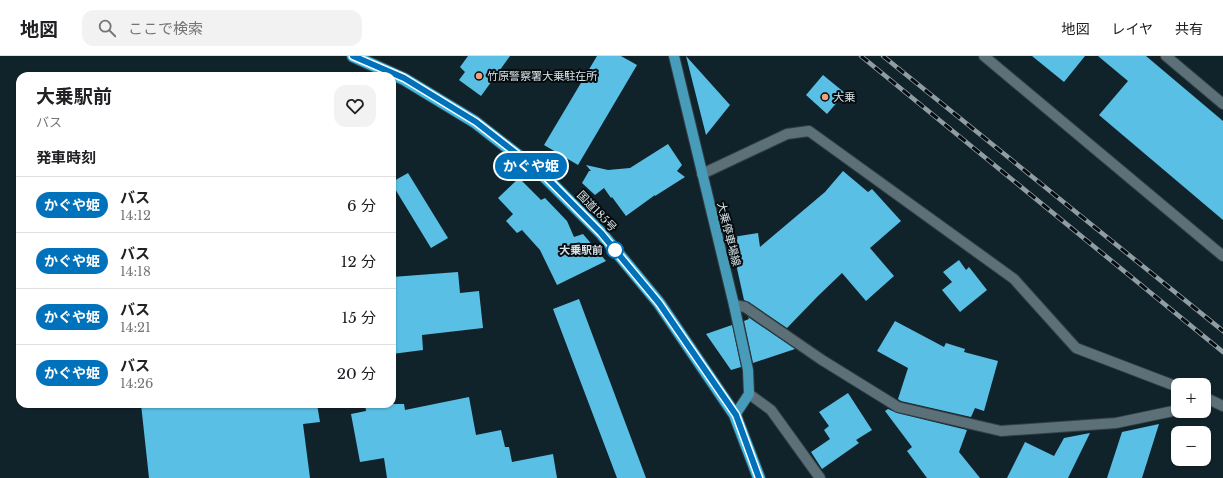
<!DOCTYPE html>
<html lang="ja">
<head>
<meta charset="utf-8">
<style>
  body { margin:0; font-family:"Libre Baskerville","Noto Sans JP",serif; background:#f2f2f2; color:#202124; height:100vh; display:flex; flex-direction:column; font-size:15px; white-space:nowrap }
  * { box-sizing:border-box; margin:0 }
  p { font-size:13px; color:#757577 }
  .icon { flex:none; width:22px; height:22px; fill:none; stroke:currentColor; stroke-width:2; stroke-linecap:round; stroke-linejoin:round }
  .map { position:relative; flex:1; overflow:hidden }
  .side { position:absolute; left:16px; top:16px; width:380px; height:336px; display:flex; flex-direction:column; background:#fff; border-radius:12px; box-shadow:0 1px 3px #0004 }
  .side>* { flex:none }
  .badge { padding:0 8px; border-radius:13px; font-size:14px; line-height:26px }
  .fabs { position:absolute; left:1171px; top:322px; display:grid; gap:8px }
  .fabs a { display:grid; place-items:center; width:40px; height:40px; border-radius:8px; background:#fff; box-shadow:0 1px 3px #0004; font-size:20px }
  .map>.badge { position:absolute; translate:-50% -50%; box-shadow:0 0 0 2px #fff }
  h2 { padding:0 20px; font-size:15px; line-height:36px }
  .round { display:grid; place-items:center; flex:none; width:42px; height:42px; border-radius:12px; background:#f2f2f2 }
  .overview { display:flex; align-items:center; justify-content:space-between; height:68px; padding:0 20px }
  h1 { font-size:19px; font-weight:700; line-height:30px }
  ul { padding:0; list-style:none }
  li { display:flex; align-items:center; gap:12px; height:56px; padding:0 20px; border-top:1px solid #e0e0e0 }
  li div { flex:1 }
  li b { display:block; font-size:15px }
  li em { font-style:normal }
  li .badge { min-width:44px; font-weight:700; text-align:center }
  header { display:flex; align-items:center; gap:24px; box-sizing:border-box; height:56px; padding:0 20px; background:#fff; border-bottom:1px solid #e0e0e0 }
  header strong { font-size:19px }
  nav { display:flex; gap:22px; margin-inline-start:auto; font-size:14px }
  .search { width:280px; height:36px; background:#f2f2f2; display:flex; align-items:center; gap:10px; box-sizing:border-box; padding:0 14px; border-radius:12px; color:#757577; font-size:15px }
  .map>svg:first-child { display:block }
  .building { fill:#5abfe5 }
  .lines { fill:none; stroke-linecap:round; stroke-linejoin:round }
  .minor-casing { stroke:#343f45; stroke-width:12 }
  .major-casing { stroke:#343f45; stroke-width:12 }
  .highway-casing { stroke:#343f45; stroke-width:14 }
  .minor { stroke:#5c7078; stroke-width:10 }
  .major { stroke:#479cba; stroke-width:10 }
  .highway { stroke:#39bae6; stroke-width:12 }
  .rail-casing { stroke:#909ea3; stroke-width:4.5 }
  .rail { stroke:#050b0e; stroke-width:3; stroke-dasharray:9; stroke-linecap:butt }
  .line-casing { stroke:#fff; stroke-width:9 }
  .line { stroke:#0072bc; stroke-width:6 }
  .poi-dot { fill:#f1a17c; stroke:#050b0e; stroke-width:1.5 }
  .stop-dot { fill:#fff; stroke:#0072bc; stroke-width:2 }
  .labels { text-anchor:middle; stroke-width:4; stroke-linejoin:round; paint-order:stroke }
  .poi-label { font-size:11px; fill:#d7e2e7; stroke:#050b0e; text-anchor:start }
  .street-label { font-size:11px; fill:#d7e2e7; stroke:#050b0e }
  .stop-label { font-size:11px; font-weight:bold; fill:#d7e2e7; stroke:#050b0e; text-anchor:end }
</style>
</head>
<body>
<header>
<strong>地図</strong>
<div class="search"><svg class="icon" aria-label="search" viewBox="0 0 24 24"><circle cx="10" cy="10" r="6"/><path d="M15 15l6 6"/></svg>ここで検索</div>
<nav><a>地図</a><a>レイヤ</a><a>共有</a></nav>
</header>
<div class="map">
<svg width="1223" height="422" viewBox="0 0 1223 422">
  <rect width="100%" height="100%" fill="#11232a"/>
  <path class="building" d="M 468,0 L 510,0 L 481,40 L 459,24 L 465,16 L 460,11 Z
    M 597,0 L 621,0 L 637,9 L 578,109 L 544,89 Z
    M 686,0 L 730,49 L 706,79 Z
    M 1032,0 L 1085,0 L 1064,26 Z
    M 1098,0 L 1146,0 L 1223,65 L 1223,164 L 1099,59 L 1128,25 Z
    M 823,19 L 845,37 L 827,58 L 806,39 Z
    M 668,88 L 682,109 L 677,115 L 685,121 L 655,140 L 655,139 L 626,160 L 612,141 L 611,142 L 604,132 L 595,139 L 582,127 L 589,115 L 591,115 L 586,109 L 608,114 L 630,112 Z
    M 843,115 L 868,136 L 872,133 L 901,165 L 870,192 L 894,220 L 866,245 L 842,217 L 818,240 L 787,272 L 749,246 L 744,244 L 736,208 L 740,207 L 733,181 L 758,177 L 760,191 L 825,136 Z
    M 408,117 L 448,182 L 431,192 L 392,128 L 392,126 Z
    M 519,122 L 541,144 L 545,142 L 567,165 L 574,181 L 583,178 L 606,205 L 557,229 L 540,194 L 522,174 L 517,177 L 506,165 L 513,158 L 498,142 Z
    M 959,204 L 966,214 L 969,211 L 987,234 L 960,256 L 942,234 L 952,226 L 943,216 Z
    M 458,216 L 460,237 L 479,235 L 483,272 L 422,279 L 423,294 L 392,298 L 392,221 Z
    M 579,243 L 646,422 L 617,422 L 553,253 Z
    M 748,261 L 795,293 L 753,307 L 744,265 L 749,263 Z
    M 895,265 L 944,291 L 946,287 L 965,293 L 964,296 L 998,305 L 984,355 L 975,352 L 971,361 L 901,345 L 898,343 L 908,312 L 877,295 Z
    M 732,269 L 741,311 L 731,314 L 706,278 Z
    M 848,337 L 872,374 L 856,384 L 859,387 L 822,413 L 811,396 L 830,383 L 824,374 L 829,370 L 819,356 Z
    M 469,341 L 476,379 L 501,374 L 505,391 L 509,391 L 512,406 L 553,398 L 557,422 L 387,422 L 384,402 L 360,406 L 351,358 L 366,355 L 365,348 L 404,348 L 405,354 Z
    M 141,348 L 317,348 L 320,366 L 303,368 L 310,422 L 149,422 Z
    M 888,353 L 897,357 L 967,374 L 959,396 L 980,422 L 927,422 L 907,395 L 912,391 L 885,355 Z
    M 1159,368 L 1142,422 L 1107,422 L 1122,376 Z
    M 1090,377 L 1068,422 L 1007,422 L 1025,386 L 1054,400 L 1064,382 Z"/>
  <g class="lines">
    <defs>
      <path id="minor" d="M 984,0 L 1223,200
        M 1166,0 L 1223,48
        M 702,118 L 787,78 L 809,75 L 1014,223 L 1076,292 L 1178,331
        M 734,249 L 745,251 L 822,304 L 898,351 L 1001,375 L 1116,367 L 1178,354
        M 749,338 L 771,354 L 820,422
        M 1204,341 L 1223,350"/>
      <path id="major" d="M 674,0 L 734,249 L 748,314 L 749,338 L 735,359"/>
      <path id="highway" d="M 353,0 L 404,23 L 475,66 L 543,119 L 601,177 L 659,247 L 735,359 L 759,422"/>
    </defs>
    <use href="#minor" class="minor-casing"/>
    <use href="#major" class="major-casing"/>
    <use href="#highway" class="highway-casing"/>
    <use href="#minor" class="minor"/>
    <use href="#major" class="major"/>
    <use href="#highway" class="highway"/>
    <defs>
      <path id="rail" d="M 861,0 L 1223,296
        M 883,0 L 1223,275"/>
    </defs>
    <use href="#rail" class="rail-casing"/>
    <use href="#rail" class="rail"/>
  </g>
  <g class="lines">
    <defs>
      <path id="line" d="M 353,0 L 404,22 L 476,66 L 544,119 L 601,177 L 659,247 L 736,359 L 759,422"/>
    </defs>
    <use href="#line" class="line-casing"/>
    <use href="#line" class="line"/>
  </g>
  <g class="poi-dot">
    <circle cx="479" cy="20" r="4"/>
    <circle cx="825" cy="41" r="4"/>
  </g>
  <circle class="stop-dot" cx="615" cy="194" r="8"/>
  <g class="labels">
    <g class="poi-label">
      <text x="487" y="24">竹原警察署大乗駐在所</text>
      <text x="833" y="45">大乗</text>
    </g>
    <g class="street-label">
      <text transform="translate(597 155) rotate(46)" y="4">国道185号</text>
      <text transform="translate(729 178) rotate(76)" y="4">大乗停車場線</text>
    </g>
    <g class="stop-label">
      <text x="603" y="198">大乗駅前</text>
    </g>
  </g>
</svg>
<div class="fabs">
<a>+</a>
<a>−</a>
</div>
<b class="badge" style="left:531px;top:110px;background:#0072bc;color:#fff">かぐや姫</b>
<section class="side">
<div class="overview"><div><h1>大乗駅前</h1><p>バス</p></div><a class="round"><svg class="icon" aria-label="heart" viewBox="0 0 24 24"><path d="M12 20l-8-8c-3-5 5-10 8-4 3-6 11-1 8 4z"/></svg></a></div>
<h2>発車時刻</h2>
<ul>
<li><span class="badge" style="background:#0072bc;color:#fff">かぐや姫</span><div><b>バス</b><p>14:12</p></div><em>6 分</em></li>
<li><span class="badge" style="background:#0072bc;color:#fff">かぐや姫</span><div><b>バス</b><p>14:18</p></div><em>12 分</em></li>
<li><span class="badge" style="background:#0072bc;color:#fff">かぐや姫</span><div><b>バス</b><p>14:21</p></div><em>15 分</em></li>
<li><span class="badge" style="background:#0072bc;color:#fff">かぐや姫</span><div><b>バス</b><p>14:26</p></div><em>20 分</em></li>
</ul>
</section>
</div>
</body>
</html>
